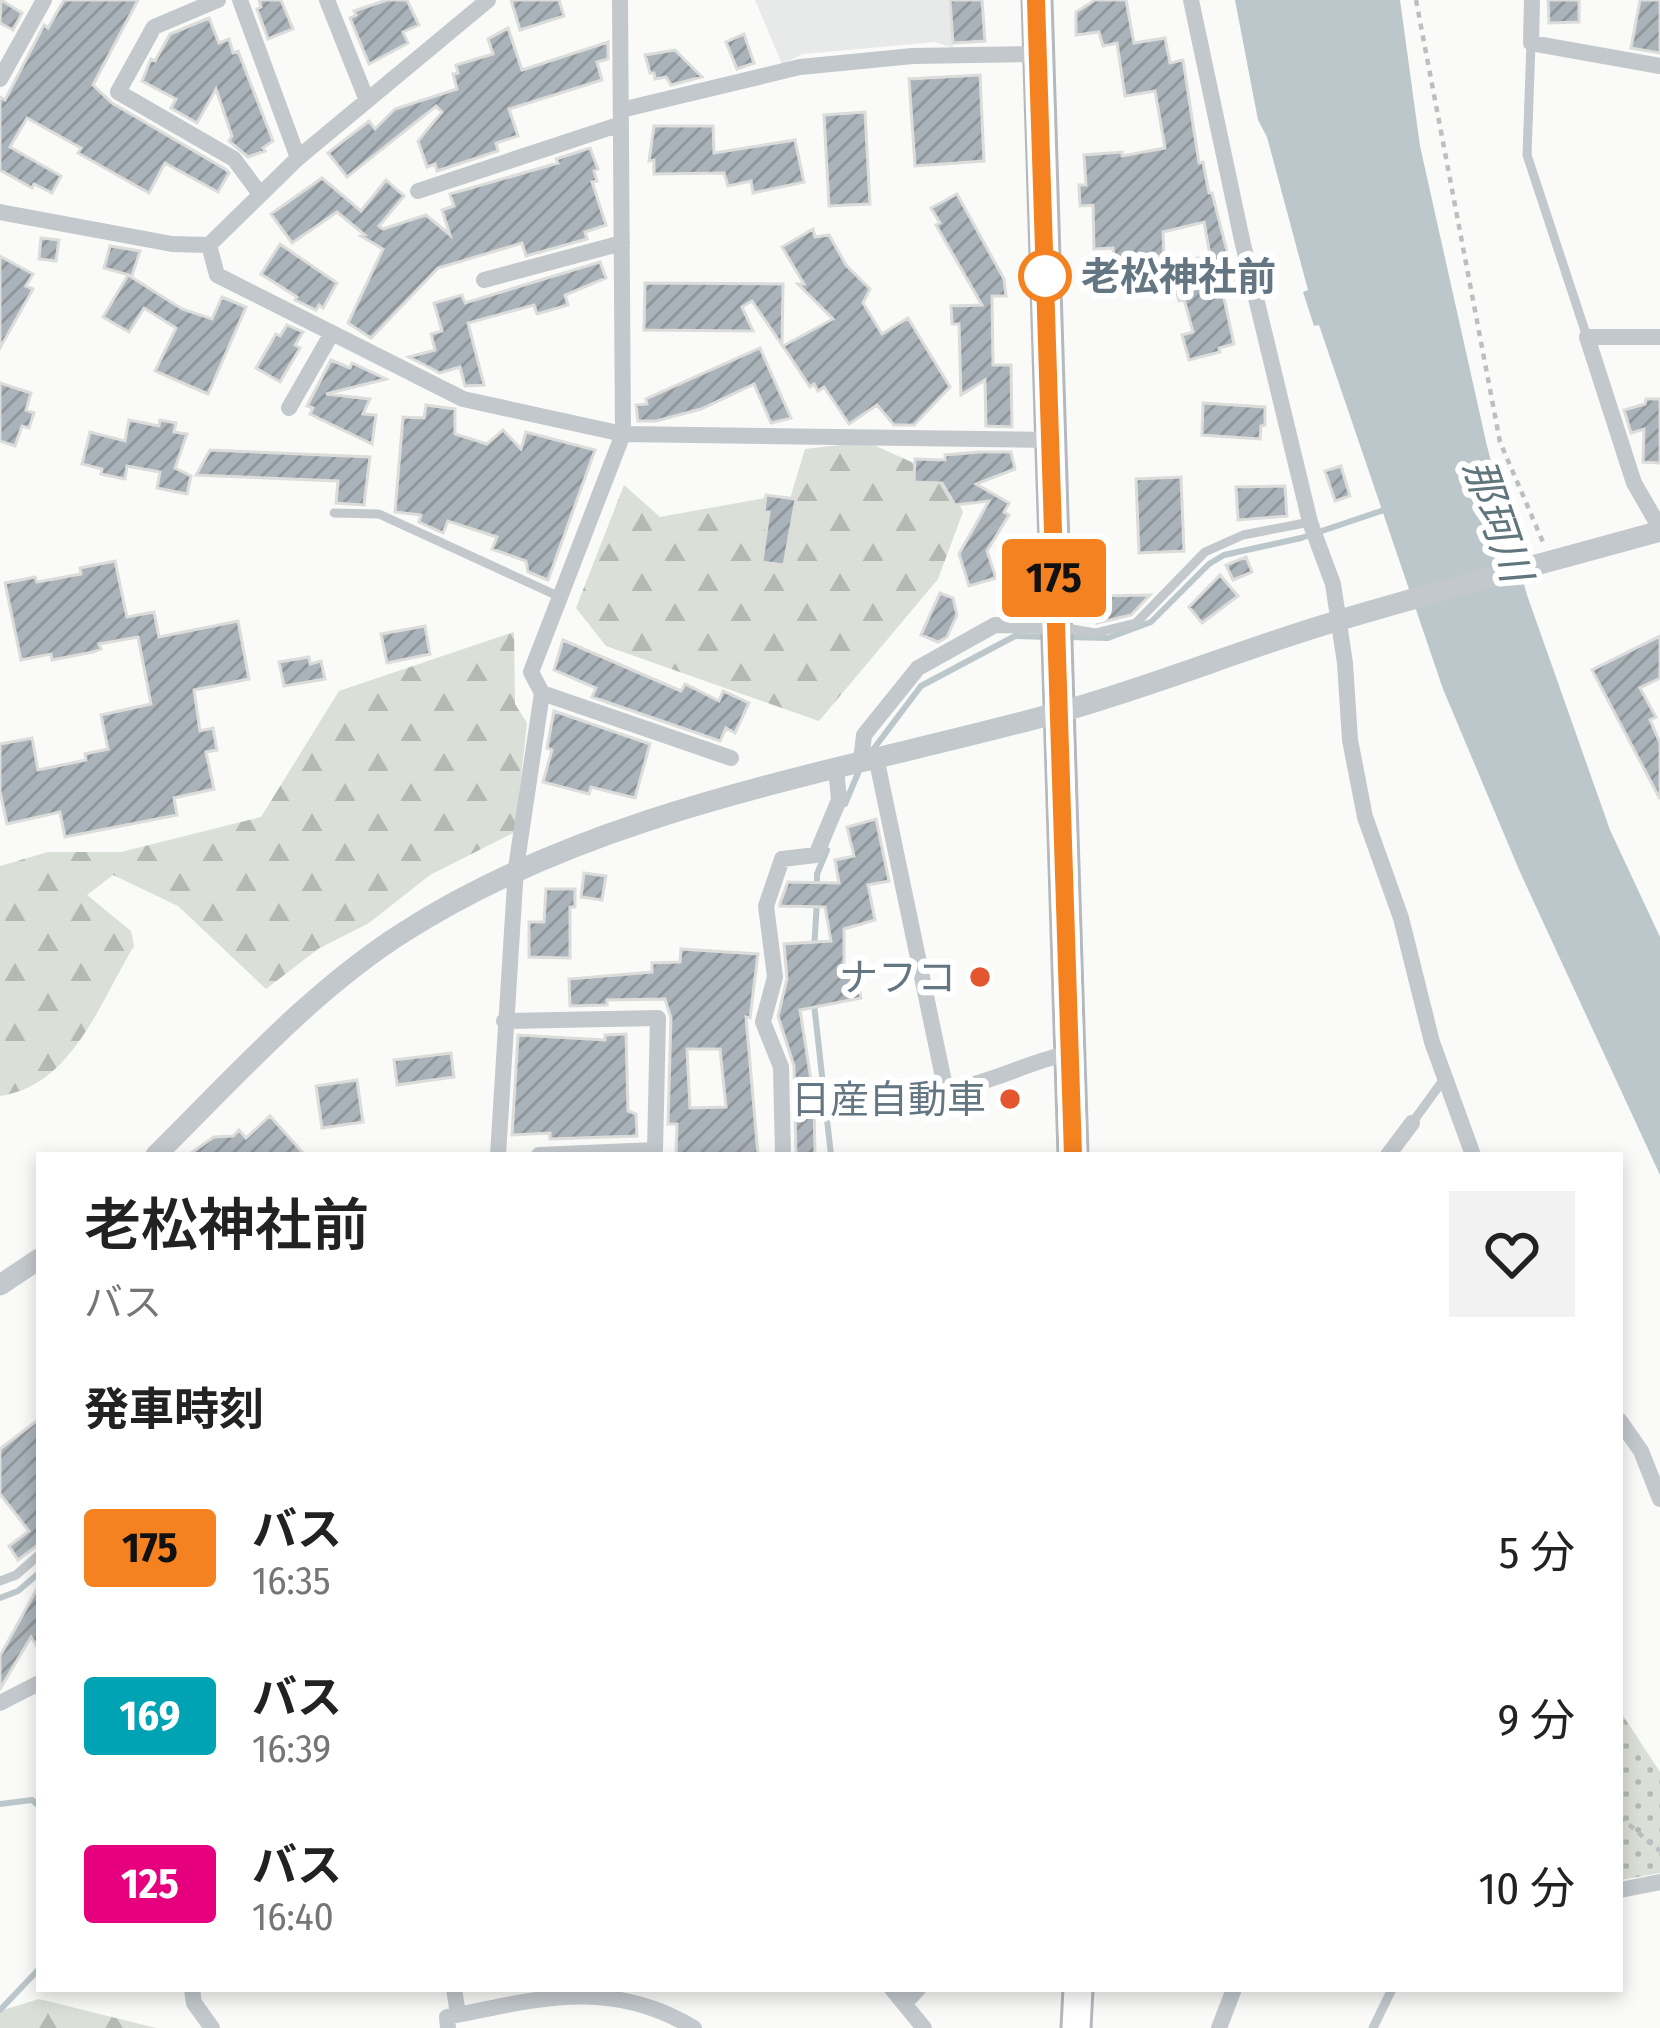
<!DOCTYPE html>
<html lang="ja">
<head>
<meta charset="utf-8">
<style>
  body { margin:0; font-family:"Fira Sans Condensed","Noto Sans JP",sans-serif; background:#f2f2f2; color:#222; height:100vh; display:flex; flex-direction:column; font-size:45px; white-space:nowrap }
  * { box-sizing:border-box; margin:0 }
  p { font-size:39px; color:#767676 }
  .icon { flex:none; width:66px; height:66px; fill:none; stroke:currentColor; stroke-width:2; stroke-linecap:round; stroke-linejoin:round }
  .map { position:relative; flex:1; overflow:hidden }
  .details { position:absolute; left:36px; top:1152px; width:1587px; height:840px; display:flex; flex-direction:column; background:#fff; border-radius:0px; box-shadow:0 6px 18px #0003 }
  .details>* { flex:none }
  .badge { padding:0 24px; border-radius:9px; font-size:42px; line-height:78px }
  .map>.badge { position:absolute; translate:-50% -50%; box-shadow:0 0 0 6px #fff }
  h2 { padding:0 48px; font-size:45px; line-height:108px }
  .round { display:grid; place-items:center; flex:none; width:126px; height:126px; border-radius:0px; background:#f2f2f2 }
  .headline { display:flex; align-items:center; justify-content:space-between; height:204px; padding:0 48px }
  h1 { font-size:57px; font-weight:600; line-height:90px }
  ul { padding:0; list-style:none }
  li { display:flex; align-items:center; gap:36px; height:168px; padding:0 48px }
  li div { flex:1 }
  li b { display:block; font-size:45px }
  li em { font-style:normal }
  li .badge { min-width:132px; font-weight:700; text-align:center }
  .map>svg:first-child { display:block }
  .built { fill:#e8e9e9 }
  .forest { fill:url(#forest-firs) }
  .park { fill:url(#park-dots) }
  .water { fill:#bbc7cb }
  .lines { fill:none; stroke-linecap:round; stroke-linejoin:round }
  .stream { stroke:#bbc7cb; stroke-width:6 }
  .building { fill:url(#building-hatch); stroke:#dcdcda; stroke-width:3; fill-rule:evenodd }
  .trunk-casing { stroke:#b4b9bd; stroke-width:33 }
  .path { stroke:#bbbfc2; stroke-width:4.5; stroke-dasharray:6 6; stroke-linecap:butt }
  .service { stroke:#c3c8cc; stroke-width:9 }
  .minor { stroke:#c3c8cc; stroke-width:16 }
  .tertiary { stroke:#c3c8cc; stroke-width:21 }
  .trunk { stroke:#fff; stroke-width:27 }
  .line-casing { stroke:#fff; stroke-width:27 }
  .line { stroke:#f58220; stroke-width:18 }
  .stop-dot { fill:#fff; stroke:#f58220; stroke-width:6 }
  .poi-dot { fill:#e4572e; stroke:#fff; stroke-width:4.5 }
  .labels { text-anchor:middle; stroke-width:12; stroke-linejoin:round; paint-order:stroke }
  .stop-label { font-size:39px; font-weight:bold; fill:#657683; stroke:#fff; text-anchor:start }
  .poi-label { font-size:39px; fill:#657683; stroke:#fff; text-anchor:end }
  .water-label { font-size:42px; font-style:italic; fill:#60757c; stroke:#fff }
</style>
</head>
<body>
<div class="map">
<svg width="1660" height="2028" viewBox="0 0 1660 2028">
  <defs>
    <pattern id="forest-firs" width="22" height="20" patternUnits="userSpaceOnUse" patternTransform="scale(3)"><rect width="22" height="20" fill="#dadfd7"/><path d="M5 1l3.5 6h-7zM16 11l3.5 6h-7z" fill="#b4b9b4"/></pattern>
    <pattern id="park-dots" width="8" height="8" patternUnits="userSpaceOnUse" patternTransform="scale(3)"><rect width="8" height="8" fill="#dadfd7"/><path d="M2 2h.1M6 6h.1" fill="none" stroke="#b4b9b4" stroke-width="1.8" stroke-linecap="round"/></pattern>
    <pattern id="building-hatch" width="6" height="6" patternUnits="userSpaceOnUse" patternTransform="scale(3)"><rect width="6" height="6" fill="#aab3b9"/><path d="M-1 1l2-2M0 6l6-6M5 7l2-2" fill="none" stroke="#8e969c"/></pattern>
  </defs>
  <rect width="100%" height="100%" fill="#fafaf8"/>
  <path class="built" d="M 755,0 L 948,0 L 953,48 L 935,42 L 803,54 L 782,64 Z"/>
  <path class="forest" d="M 867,442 L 947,478 L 963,512 L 938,579 L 819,721 L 606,646 L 576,608 L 624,485 L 660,517 L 765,498 L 786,512 L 805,449 Z
    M 514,632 L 515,704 L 527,723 L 515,832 L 430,875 L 369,923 L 318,949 L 266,989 L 178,906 L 113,875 L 87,895 L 131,931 L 134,946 C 100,1002 72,1086 0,1096 L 0,866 L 48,852 L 121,852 L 261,817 L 339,691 Z
    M 39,1999 L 156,2028 L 0,2028 L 0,2011 Z"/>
  <path class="park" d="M 1620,1711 L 1660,1772 L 1660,1873 L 1620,1880 Z"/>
  <path class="water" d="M 1235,0 L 1400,0 L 1420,146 L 1487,446 L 1527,595 L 1610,830 L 1660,937 L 1660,1175 L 1520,872 L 1443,689 L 1319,325 L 1314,326 L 1303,292 L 1308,290 L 1267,137 L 1258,120 Z"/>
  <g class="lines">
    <path class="stream" d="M 1067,637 L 1108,638 L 1151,622 L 1209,564 L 1224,555 L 1301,538 L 1390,508
      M 872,751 L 921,686 L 1015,636 L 1048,637
      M 845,804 L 861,766
      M 817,889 L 817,874 L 827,850
      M 814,949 L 817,902
      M 814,1004 L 831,1155
      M 0,1598 L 18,1591 L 39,1573
      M 0,1804 L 32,1800 L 39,1806
      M 0,2010 L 39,1969"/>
  </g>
  <path class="building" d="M 1,0 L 22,13 L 13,30 L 0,23 Z
    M 64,0 L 138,0 L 93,85 L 112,103 L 225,169 L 229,173 L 218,192 L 165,163 L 149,193 L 78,153 L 81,148 L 27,118 L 10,147 L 61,176 L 52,193 L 34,184 L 32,188 L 0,170 L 0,97 L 5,100 L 44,25 L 48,28 Z
    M 259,0 L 281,0 L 293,29 L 268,39 L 257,9 L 261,7 Z
    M 387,0 L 407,0 L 419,25 L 403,32 L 408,43 L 369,64 L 350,18 L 356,15 L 354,11 Z
    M 511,0 L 559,0 L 564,16 L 520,30 Z
    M 950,0 L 982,0 L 985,41 L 953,43 Z
    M 1095,0 L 1126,0 L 1134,43 L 1165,38 L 1170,63 L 1183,60 L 1199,163 L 1203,162 L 1209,193 L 1212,193 L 1236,286 L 1222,289 L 1234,344 L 1219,348 L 1220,352 L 1189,360 L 1182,335 L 1193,332 L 1184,299 L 1179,301 L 1170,265 L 1210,255 L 1204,222 L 1163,232 L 1164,256 L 1114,258 L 1113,248 L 1094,249 L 1093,205 L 1080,206 L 1079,185 L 1086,185 L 1084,155 L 1122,152 L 1122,156 L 1165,148 L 1155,91 L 1125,96 L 1117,43 L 1103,46 L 1099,32 L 1076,35 L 1076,12 Z
    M 1548,0 L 1579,0 L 1579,22 L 1549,23 Z
    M 1640,0 L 1660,0 L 1660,53 L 1631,48 Z
    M 209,18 L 219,43 L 229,39 L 233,53 L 238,51 L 273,141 L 263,148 L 265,151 L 248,157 L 229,141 L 232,136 L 216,89 L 197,123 L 171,108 L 176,99 L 142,81 L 151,59 L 155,61 L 170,34 Z
    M 508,28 L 522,70 L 608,42 L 608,59 L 597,62 L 602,80 L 509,109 L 518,136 L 496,143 L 498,151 L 437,171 L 435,164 L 427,167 L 418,141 L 442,112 L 436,106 L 347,177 L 328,153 L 369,121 L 375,129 L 395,109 L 457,89 L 453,74 L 458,73 L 456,65 L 493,54 L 488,39 Z
    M 744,34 L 754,63 L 737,69 L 726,42 Z
    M 675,50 L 702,77 L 671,85 L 666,77 L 655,79 L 654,73 L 650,73 L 645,55 Z
    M 980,75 L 984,161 L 915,166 L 909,79 Z
    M 865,112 L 870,204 L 829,206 L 824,115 Z
    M 654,126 L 713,126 L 714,153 L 795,140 L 804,182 L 753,193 L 751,181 L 728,186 L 724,173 L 654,174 L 654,160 L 649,161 Z
    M 590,148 L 598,169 L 594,171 L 597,181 L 592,182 L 606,225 L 585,232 L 587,239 L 526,256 L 522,243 L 438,268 L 371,338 L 348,323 L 383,249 L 361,236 L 365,235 L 337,212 L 292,243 L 271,214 L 322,178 L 361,211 L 386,180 L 404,196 L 379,226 L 383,229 L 426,215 L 450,235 L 442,210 L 454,206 L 450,194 L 558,163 L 556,159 Z
    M 957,194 L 1004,279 L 1006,296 L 992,296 L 993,365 L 1011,365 L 1012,427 L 986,426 L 985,380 L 961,395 L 959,324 L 952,324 L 951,306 L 982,305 L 936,225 L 940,223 L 931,208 Z
    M 813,229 L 815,237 L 829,235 L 846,265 L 870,289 L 863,303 L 882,334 L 908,318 L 950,387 L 914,425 L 894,425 L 877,405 L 849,424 L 824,387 L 818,391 L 814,384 L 810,387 L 783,346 L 833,319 L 798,284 L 804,284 L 782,247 Z
    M 41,238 L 59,240 L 56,261 L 39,259 Z
    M 280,244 L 337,283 L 323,308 L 319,305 L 316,310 L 295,300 L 297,297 L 261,274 Z
    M 110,246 L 140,251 L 132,276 L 104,268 Z
    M 0,256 L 33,274 L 26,286 L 33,289 L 0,348 Z
    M 600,262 L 606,278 L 565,295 L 568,305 L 537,314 L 534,305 L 468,323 L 484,385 L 465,386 L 460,367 L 440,373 L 409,357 L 435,350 L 431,334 L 442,331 L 434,303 L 462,295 L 465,303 Z
    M 128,275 L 182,309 L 212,319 L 222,297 L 246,307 L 208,394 L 155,371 L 176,328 L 144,308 L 129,332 L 103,317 Z
    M 645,283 L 783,284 L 782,345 L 752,301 L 742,307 L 753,331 L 644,330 Z
    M 287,325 L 303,332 L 295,345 L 300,348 L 280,382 L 256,368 L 276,334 L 280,336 Z
    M 760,348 L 791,418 L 771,423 L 754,384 L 701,409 L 656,421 L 638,421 L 636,405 L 647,404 L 646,399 Z
    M 331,360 L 350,368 L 352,363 L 386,379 L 326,394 L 370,399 L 363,414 L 376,415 L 372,444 L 310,414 L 313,408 L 307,406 Z
    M 0,383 L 31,393 L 26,410 L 34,413 L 29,428 L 22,426 L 15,446 L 0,441 Z
    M 1646,399 L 1660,399 L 1660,463 L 1643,462 L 1644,429 L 1631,433 L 1624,410 L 1645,404 Z
    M 1203,403 L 1265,407 L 1265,425 L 1261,426 L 1260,439 L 1202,435 Z
    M 426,405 L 455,409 L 455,434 L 487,444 L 503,430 L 521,449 L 526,432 L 595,450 L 548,580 L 528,572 L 526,561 L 492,549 L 497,537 L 448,521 L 443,533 L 419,522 L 421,515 L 395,512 L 403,417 L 424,418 Z
    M 129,420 L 159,426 L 160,420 L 176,423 L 174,432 L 187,434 L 175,468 L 191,476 L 187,494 L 157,488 L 160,472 L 127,466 L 125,479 L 101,474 L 102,469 L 82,464 L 90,432 L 125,441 Z
    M 210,450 L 370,457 L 364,505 L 336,503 L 338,481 L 196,475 Z
    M 980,452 L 1011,452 L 1015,469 L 976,484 L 1009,503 L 1004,512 L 1009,515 L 987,551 L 996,578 L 969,586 L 959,554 L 989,501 L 955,505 L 942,483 L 914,482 L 915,459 L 945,460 L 945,455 Z
    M 1341,466 L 1350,496 L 1335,501 L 1325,471 Z
    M 1181,477 L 1184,551 L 1139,553 L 1136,479 Z
    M 1285,486 L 1287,516 L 1238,520 L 1236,487 Z
    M 766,495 L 796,499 L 784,565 L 762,562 L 769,512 L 764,512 Z
    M 1246,557 L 1252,572 L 1233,580 L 1226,565 Z
    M 115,561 L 127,617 L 154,612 L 159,637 L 238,621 L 249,679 L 194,690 L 200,731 L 213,728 L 217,750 L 206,752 L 214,789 L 174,798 L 177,815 L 65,837 L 60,812 L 7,824 L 0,791 L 0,744 L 32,738 L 38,770 L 86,760 L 85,754 L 108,749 L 101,715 L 151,704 L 138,637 L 99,644 L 101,649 L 93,652 L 52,660 L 51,654 L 21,660 L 5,583 L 35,577 L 37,582 L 81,574 L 80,568 Z
    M 1220,575 L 1238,596 L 1202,623 L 1189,607 Z
    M 940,593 L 953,598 L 957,615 L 947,637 L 938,642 L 921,635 Z
    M 1150,595 L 1131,615 L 1097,623 L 1097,596 Z
    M 425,626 L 430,654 L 387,663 L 381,634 Z
    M 1660,636 L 1660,678 L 1640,688 L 1656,717 L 1650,720 L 1660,743 L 1660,799 L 1592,670 Z
    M 563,640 L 681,691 L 685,684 L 719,701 L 723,691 L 749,703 L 735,733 L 726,728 L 720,741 L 592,697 L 596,688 L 554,670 Z
    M 309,657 L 310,664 L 321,661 L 325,679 L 284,686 L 279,662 Z
    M 554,711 L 650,744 L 635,798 L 591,787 L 589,794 L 543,782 L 552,750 L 547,748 Z
    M 876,819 L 889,881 L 868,885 L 875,920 L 844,929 L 844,977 L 857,974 L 861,998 L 800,1010 L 814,1099 L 815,1155 L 796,1155 L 794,1066 L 778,1016 L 787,979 L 784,944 L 831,941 L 825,907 L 780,906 L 780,903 L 788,882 L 839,883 L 835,860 L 854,856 L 847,827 Z
    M 584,873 L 606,876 L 602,900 L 581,897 Z
    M 546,889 L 575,889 L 575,907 L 570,907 L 570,958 L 529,957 L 529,922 L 544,922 Z
    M 681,949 L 758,954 L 750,1018 L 746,1017 L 758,1155 L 676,1155 L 677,1124 L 668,1124 L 671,1018 L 665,999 L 607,1000 L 607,1005 L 570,1006 L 569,979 L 652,972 L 652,963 L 680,962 ZM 687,1049 L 720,1049 L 726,1107 L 690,1108 Z
    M 626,1034 L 628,1111 L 636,1114 L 637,1136 L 550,1139 L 550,1133 L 512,1135 L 518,1035 L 605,1040 L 605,1035 Z
    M 451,1053 L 454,1077 L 397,1085 L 394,1060 Z
    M 357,1080 L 363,1122 L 322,1128 L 316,1086 Z
    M 270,1116 L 305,1155 L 188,1155 L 214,1137 L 233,1136 L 239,1130 L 246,1138 Z
    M 39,1419 L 39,1544 L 18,1560 L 9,1546 L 29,1531 L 0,1494 L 0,1449 Z
    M 39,1585 L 39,1649 L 31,1637 L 0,1689 L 0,1656 Z"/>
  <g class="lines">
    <defs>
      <path id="trunk" d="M 1037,0 L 1073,1155
        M 1076,2028 L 1078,1989"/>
    </defs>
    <use href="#trunk" class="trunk-casing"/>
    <path class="path" d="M 1416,0 L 1500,442 L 1543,542
      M 1620,1817 L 1660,1851"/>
    <path class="service" d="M 1531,43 L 1527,155 L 1587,337
      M 334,513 L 379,514 L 560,597
      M 1061,627 L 1095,633 L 1136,623 L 1205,552 L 1243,535 L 1310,522
      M 1412,1123 L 1444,1079
      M 0,1581 L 16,1575 L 39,1555
      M 1373,2028 L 1392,1989"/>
    <path class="minor" d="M 218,0 L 154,27 L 118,92 L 234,159 L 260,194
      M 240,0 L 298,158
      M 327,0 L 366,98
      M 1191,0 L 1242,240 L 1310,522 L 1333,584 L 1345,663 L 1350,740 L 1365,817 L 1401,918 L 1432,1042 L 1473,1155
      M 1532,0 L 1531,43 L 1660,66
      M 0,79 L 44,0
      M 621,110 L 800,67 L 913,56 L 1038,54
      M 418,191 L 621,124
      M 0,212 L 172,244 L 209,245 L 298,158 L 488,0
      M 209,245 L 217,275 L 463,399 L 623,434 L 1049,440
      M 484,280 L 622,243
      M 1660,337 L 1587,337 L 1634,483 L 1660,528
      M 289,408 L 332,333
      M 542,693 L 731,758
      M 876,757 L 944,1082 L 953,1089 C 994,1082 1030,1061 1070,1053
      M 861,761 L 864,735 L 918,668 L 995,625 L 1056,626
      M 504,1021 L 658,1018 L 655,1150 L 539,1155
      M 498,1155 L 516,868 L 542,693 L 531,672 L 623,434 L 620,0
      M 783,1155 L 781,1067 L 763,1022 L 775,977 L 766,906 L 782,859 L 816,855 L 839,800 L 836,768
      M 1388,1155 L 1412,1123
      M 1620,1421 L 1641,1451 L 1660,1499
      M 0,1703 L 39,1683
      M 1620,1890 L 1660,1882
      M 192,1989 L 194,2003 L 212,2028
      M 454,1989 L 458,2014
      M 892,1989 L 924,2028
      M 905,2003 L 918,1989
      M 448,2028 L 447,2017 C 538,1999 609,1977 694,2028
      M 1219,2028 L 1234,1989"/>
    <path class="tertiary" d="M 156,1155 C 234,1078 311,991 404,932 C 598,808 835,773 1053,714 C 1149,688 1242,649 1337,621 C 1444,589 1552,561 1660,531
      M 0,1285 L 39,1259"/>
    <use href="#trunk" class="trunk"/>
  </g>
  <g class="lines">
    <defs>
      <path id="line" d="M 1036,0 L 1073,1155"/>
    </defs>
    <use href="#line" class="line-casing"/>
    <use href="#line" class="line"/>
  </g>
  <circle class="stop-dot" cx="1045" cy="276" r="24"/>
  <g class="poi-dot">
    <circle cx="980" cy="977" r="12"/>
    <circle cx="1010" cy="1099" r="12"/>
  </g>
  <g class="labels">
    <g class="stop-label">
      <text x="1081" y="290">老松神社前</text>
    </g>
    <g class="poi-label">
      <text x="956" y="991">ナフコ</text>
      <text x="986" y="1113">日産自動車</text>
    </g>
    <g class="water-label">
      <text transform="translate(1498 520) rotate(71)" y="15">那珂川</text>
    </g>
  </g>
</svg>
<b class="badge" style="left:1054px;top:578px;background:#f58220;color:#111">175</b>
<section class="details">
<div class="headline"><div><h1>老松神社前</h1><p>バス</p></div><a class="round"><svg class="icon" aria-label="heart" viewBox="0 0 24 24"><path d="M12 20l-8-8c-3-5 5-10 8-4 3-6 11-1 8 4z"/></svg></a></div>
<h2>発車時刻</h2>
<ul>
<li><span class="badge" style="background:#f58220;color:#111">175</span><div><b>バス</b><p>16:35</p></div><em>5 分</em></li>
<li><span class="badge" style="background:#00a3b4;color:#fff">169</span><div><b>バス</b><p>16:39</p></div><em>9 分</em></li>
<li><span class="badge" style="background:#e6007e;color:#fff">125</span><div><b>バス</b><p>16:40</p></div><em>10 分</em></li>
</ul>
</section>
</div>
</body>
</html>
